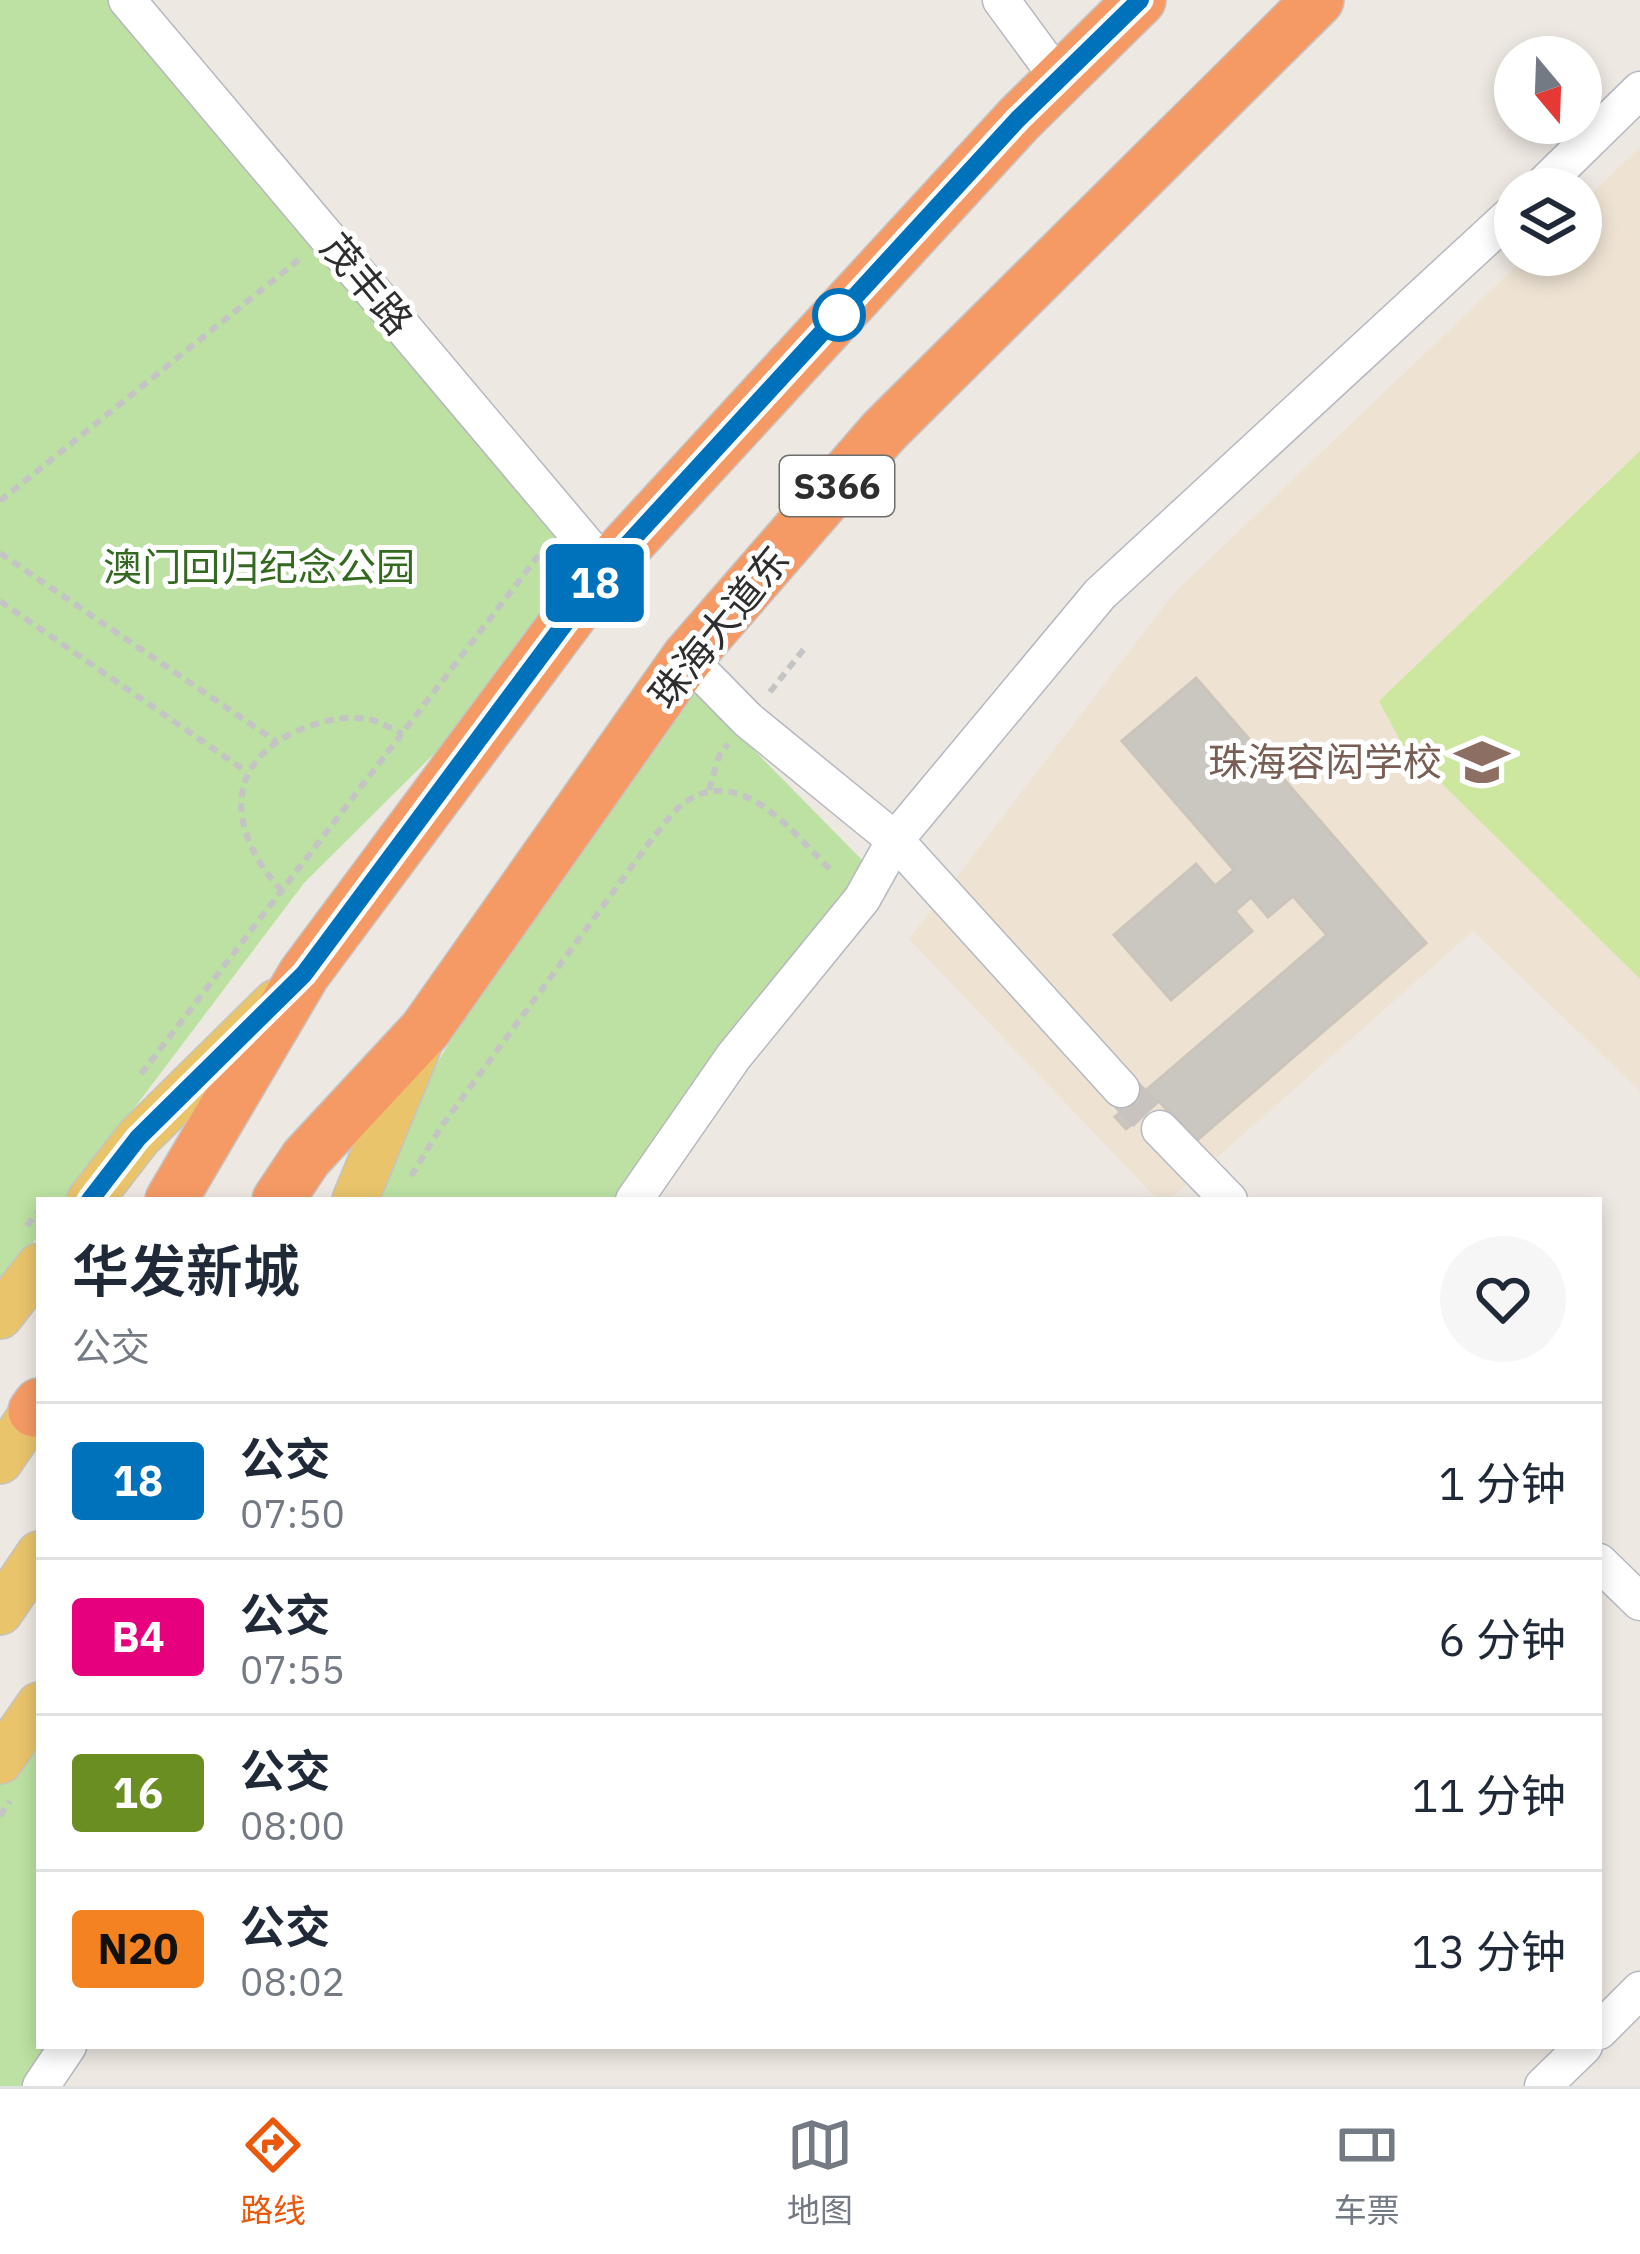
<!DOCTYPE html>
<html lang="zh">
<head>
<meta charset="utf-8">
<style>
  body { margin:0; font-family:"IBM Plex Sans","Noto Sans SC",sans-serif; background:#f6f6f7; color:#1f2937; height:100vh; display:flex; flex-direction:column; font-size:45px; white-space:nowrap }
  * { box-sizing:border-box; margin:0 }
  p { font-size:39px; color:#747a83 }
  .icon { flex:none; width:66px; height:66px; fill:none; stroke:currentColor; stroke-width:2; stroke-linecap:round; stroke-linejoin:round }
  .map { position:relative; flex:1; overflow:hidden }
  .drawer { position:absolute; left:36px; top:1197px; width:1566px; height:852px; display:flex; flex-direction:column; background:#fff; border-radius:0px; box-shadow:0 6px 18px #0003 }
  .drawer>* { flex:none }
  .badge { padding:0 24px; border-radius:9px; font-size:42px; line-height:78px }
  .needle { width:78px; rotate:161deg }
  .buttons { position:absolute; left:1494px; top:36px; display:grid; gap:24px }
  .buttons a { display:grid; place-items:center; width:108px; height:108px; border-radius:50%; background:#fff; box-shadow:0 6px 18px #0003; font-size:60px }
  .map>.badge { position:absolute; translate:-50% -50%; box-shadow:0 0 0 6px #fff }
  .round { display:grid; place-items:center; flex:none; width:126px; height:126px; border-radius:63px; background:#f6f6f7 }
  .overview { display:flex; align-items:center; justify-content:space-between; height:204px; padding:0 36px }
  h1 { font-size:57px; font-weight:600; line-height:90px }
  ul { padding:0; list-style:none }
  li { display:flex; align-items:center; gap:36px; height:156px; padding:0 36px; border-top:3px solid #e0e1e3 }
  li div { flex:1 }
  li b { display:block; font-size:45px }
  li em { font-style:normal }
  li .badge { min-width:132px; font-weight:700; text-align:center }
  .tabs { display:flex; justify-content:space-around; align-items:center; height:168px; border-top:3px solid #e0e1e3; background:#fff; font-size:33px; color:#747a83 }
  .tabs a { display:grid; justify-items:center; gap:6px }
  .tabs .selected { color:#ea580c }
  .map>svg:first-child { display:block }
  .education { fill:#eee3d3 }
  .green { fill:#bce1a2 }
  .pitch { fill:#cde79f }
  .building { fill:#cac6c0; stroke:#cac4bb; stroke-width:3 }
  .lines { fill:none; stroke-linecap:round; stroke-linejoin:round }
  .minor-tunnel { stroke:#c8c3be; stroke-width:36; stroke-dasharray:36 18; stroke-linecap:butt }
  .minor-casing { stroke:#b5b8c0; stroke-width:39 }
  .major-casing { stroke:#c4c4c4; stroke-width:48 }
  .highway-casing { stroke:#c4c4c4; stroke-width:54 }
  .path { stroke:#c4c4c4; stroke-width:6; stroke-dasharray:9 6; stroke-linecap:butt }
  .minor { stroke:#fff; stroke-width:36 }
  .major { stroke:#e9c46b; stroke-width:45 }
  .highway { stroke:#f59a65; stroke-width:51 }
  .line-casing { stroke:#fff; stroke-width:27 }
  .line { stroke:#0072bc; stroke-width:18 }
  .stop-dot { fill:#fff; stroke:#0072bc; stroke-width:6 }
  .labels { text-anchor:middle; stroke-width:10; stroke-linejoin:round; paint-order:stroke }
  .shield { fill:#fff; stroke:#6d6d6d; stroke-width:3 }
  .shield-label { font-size:36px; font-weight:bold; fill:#2e2e2e }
  .street-label { font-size:39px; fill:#2e2e2e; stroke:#fff }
  .park-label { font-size:39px; fill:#346920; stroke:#fff }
  .education-label { font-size:39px; fill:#785e54; stroke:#fff; text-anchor:end }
</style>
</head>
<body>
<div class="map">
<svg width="1640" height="2086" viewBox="0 0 1640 2086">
  <rect width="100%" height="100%" fill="#eee8e2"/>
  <path class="education" d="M 1640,147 L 1640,1091 L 1473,931 L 1169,1200 L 1158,1200 L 909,939 L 1174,593 L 1528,255 L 1581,255 L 1581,204 Z"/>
  <path class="green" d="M 0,0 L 118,0 L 596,566 L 481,707 L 304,883 L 65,1200 L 39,1200 L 39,1235 L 0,1287 Z
    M 688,683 L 867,865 L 630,1200 L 357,1200 L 596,792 Z
    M 39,1710 L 39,2046 L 52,2046 L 31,2086 L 0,2086 L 0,1767 Z"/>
  <path class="pitch" d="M 1640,451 L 1640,979 L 1402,744 L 1379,701 Z"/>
  <path class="building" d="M 1196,678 L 1426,943 L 1195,1142 L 1159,1101 L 1126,1129 L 1115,1117 L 1327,935 L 1293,896 L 1268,917 L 1251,897 L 1235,911 L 1252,931 L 1171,1000 L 1114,935 L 1196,864 L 1215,886 L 1234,870 L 1122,741 Z"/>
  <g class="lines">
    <path class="minor-tunnel" d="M 1121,1089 L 1160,1129"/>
    <defs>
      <path id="minor" d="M 127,0 L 606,568
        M 1001,0 L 1059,79
        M 1539,189 L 1640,90
        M 687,658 L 748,720 L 895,840 L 1121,1089
        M 1160,1129 L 1229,1200
        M 634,1200 L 734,1056 L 862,899 L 895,840 L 1100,594 L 1515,211
        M 1599,1562 L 1640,1602
        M 1599,2031 L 1640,1990
        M 41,2086 L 68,2046
        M 1543,2086 L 1584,2046"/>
      <path id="major" d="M 90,1200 L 138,1138 L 276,1002
        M 355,1200 L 420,1042
        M 0,1316 L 39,1266
        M 0,1461 L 34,1411
        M 0,1612 L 39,1554
        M 0,1761 L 39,1705"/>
      <path id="highway" d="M 171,1200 L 304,974 L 606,568 L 1019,119 L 1140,0
        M 278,1200 L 306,1158 L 425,1030 L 687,658 L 884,431 L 1318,0
        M 34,1411 L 39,1404"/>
    </defs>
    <use href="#minor" class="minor-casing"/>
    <use href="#major" class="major-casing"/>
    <use href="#highway" class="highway-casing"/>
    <path class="path" d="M 0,501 L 301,258
      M 0,553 L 277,742
      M 0,601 L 247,772
      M 770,692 L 807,645
      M 709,790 L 719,756 L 728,744
      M 282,891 C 236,842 218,774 287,736 C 311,723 341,715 368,719 C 379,721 392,729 402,734
      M 141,1074 L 545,547
      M 411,1176 L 441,1127 L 652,839 C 662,827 672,812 684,803 C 742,761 796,837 834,873
      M 27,1226 L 39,1210
      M 0,1816 L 10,1801"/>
    <use href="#minor" class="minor"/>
    <use href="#major" class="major"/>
    <use href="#highway" class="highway"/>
  </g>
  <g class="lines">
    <defs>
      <path id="line" d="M 90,1200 L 138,1138 L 304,974 L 606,568 L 1018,119 L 1140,0"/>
    </defs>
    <use href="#line" class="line-casing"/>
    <use href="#line" class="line"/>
  </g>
  <defs>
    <symbol id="school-bare" viewBox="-9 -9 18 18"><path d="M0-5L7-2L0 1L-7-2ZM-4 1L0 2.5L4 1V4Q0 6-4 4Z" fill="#8d6e63" stroke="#fff" stroke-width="2.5" paint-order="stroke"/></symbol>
  </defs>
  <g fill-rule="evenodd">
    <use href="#school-bare" x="1444" y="724" width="76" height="76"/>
  </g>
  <circle class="stop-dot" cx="839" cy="315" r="24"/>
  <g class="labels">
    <rect class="shield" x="780" y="456" width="114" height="60" rx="9"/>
    <g class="shield-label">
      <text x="837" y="499">S366</text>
    </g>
    <g class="street-label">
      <text transform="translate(367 284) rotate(50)" y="14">茂丰路</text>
      <text transform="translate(719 627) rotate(-51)" y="14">珠海大道东</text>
    </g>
    <g class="park-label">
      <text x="259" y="581">澳门回归纪念公园</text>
    </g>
    <g class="education-label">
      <text x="1442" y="776">珠海容闳学校</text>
    </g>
  </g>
</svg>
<div class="buttons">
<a><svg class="needle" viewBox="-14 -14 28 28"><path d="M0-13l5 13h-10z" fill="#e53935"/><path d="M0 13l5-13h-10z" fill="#747a83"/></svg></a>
<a><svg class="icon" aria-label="layers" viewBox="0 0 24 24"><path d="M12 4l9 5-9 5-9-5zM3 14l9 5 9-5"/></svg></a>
</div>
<b class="badge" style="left:595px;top:583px;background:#0072bc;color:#fff">18</b>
<section class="drawer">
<div class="overview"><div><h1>华发新城</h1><p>公交</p></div><a class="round"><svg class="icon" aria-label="heart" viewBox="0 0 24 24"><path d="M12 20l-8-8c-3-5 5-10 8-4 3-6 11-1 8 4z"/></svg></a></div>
<ul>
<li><span class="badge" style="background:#0072bc;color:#fff">18</span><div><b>公交</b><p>07:50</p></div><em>1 分钟</em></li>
<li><span class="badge" style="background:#e6007e;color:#fff">B4</span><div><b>公交</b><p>07:55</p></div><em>6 分钟</em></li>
<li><span class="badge" style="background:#6b8e23;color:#fff">16</span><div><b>公交</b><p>08:00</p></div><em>11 分钟</em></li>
<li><span class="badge" style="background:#f58220;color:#111">N20</span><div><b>公交</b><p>08:02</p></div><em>13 分钟</em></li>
</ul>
</section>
</div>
<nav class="tabs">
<a class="selected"><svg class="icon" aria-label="directions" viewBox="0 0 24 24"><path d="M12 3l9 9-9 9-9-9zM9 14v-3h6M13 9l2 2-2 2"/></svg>路线</a>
<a><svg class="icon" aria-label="map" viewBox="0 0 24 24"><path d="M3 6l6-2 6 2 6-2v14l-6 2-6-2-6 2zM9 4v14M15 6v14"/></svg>地图</a>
<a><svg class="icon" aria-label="tickets" viewBox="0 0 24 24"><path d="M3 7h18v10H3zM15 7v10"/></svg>车票</a>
</nav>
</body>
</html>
